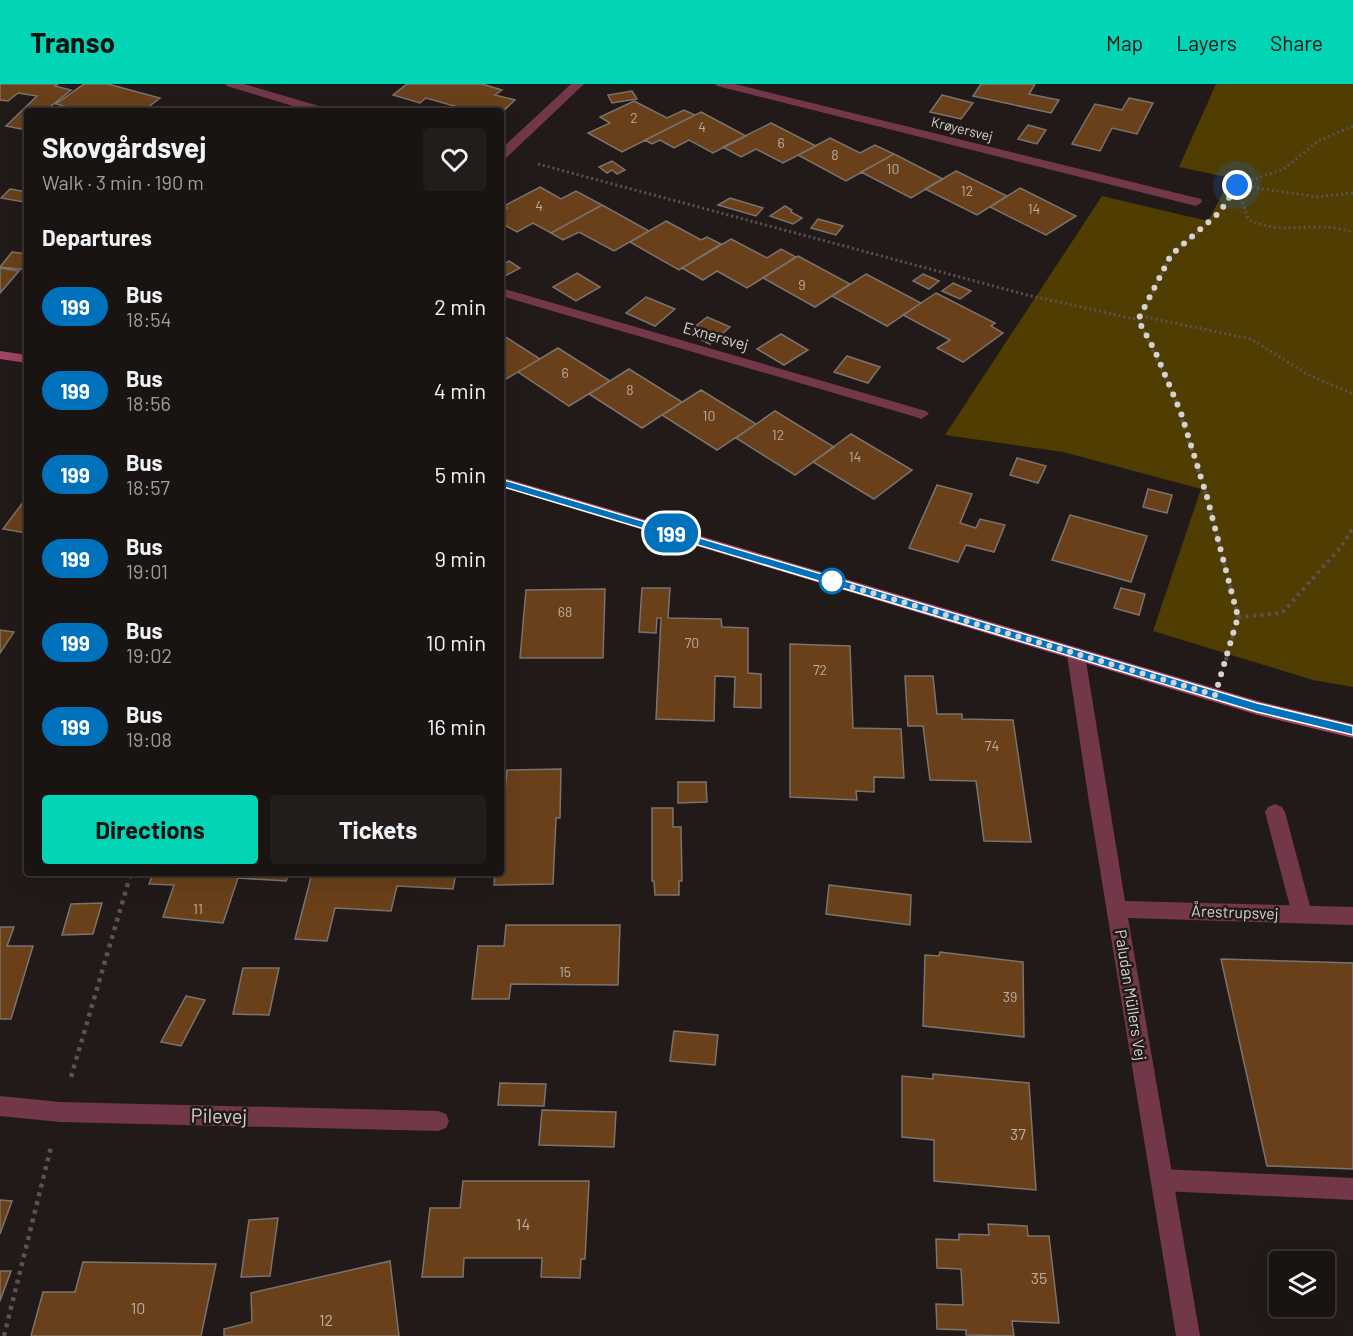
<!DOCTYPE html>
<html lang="en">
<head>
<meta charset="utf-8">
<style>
  body { margin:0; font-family:Barlow,sans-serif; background:#221d1b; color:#f1f3f6; height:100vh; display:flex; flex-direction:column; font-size:22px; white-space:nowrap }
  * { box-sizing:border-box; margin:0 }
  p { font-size:20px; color:#9f9e9f }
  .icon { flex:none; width:33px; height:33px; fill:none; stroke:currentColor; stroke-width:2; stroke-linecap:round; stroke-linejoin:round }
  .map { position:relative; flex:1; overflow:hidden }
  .drawer { position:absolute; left:24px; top:24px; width:480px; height:768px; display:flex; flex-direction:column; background:#191412; border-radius:6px; box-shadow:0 6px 24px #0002,0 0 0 2px #373332 }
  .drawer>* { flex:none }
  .badge { padding:0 12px; border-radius:20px; font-size:21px; line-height:39px }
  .fabs { position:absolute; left:1269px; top:1167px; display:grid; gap:12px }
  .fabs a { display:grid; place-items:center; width:66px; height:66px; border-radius:6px; background:#191412; box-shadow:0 6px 24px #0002,0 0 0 2px #373332; font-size:30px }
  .you { position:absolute; width:30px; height:30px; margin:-15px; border:4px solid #fff; border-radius:50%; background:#1a73e8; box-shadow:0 0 0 9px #1a73e833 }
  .map>.badge { position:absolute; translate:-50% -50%; box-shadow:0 0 0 3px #fff }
  h2 { padding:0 18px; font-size:22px; line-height:54px }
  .round { display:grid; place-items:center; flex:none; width:63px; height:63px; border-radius:6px; background:#221d1b }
  .overview { display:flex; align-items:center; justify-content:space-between; height:102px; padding:0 18px }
  h1 { font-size:28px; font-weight:700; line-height:45px }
  .action { display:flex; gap:12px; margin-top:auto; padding:12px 18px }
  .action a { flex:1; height:69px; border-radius:6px; background:#01d5b6; color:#111; font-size:24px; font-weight:700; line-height:69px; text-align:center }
  .action a+a { background:#221d1b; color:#f1f3f6 }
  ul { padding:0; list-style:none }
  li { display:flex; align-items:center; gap:18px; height:84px; padding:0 18px }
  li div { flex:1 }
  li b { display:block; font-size:22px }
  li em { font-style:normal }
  li .badge { min-width:66px; font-weight:700; text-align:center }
  header { display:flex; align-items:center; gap:36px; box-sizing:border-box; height:84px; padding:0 30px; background:#01d5b6; color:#111 }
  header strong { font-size:28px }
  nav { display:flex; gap:33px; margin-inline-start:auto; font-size:21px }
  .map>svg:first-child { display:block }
  .green { fill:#4f3d02 }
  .building { fill:#69401a; stroke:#7a736e; stroke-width:1.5 }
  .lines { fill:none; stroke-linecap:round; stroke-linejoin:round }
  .path-far2 { stroke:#595351; stroke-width:3; stroke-dasharray:2 3; stroke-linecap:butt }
  .path-far1 { stroke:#595351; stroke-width:4; stroke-dasharray:3 4.5; stroke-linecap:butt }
  .path { stroke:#595351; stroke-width:4.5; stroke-dasharray:4 5; stroke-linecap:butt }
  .lane { fill:#72384a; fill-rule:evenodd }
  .street { fill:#72384a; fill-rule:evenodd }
  .secondary { fill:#a34465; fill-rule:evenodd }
  .line { fill:#0072bc; stroke:#fff; stroke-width:1.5 }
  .walk { stroke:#d7d2d1; stroke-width:6; stroke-dasharray:0 10.8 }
  .stop-dot { fill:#fff; stroke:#0072bc; stroke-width:3 }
  .labels { text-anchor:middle; stroke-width:5; stroke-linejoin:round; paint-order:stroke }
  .number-label { font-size:14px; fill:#bcaea3 }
  .far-street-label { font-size:14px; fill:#d7d2d1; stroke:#211a18 }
  .street-label { font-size:16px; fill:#d7d2d1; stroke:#211a18 }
  .near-number-label { font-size:16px; fill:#bcaea3 }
  .near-street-label { font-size:20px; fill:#d7d2d1; stroke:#211a18 }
</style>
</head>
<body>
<header>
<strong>Transo</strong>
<nav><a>Map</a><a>Layers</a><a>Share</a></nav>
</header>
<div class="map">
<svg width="1353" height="1252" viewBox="0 0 1353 1252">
  <rect width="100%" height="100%" fill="#211a18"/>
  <path class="green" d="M 1216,0 L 1353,0 L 1353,603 L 1313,596 L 1153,547 L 1201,405 L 1063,368 L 945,351 L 1102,112 L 1208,137 L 1231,94 L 1179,83 Z"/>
  <path class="building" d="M 0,0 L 58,0 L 55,2 L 71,6 L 45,27 L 27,27 L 27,40 L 21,45 L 6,42 L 37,12 L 18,9 L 8,17 L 0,16 Z
    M 84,0 L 108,0 L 160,14 L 143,27 L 113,25 L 110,27 L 66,27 L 71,24 L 56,20 Z
    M 407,0 L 482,0 L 502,6 L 495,11 L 515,16 L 501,29 L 501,27 L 472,27 L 426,14 L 420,19 L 393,11 Z
    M 981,0 L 1035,0 L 1029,10 L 1059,16 L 1051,29 L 973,12 Z
    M 632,7 L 637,15 L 612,19 L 608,11 Z
    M 942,11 L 973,19 L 961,35 L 930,28 Z
    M 1129,14 L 1153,19 L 1137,50 L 1112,44 L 1100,67 L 1072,60 L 1095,20 L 1122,26 Z
    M 634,17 L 667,34 L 684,26 L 695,31 L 622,68 L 588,49 L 610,39 L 600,33 Z
    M 701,28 L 746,52 L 713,69 L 689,56 L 674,64 L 660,56 L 652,60 L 645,56 Z
    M 771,39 L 816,62 L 783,79 L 756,65 L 741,73 L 723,63 Z
    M 1028,41 L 1046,46 L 1037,60 L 1018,55 Z
    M 830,54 L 860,69 L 875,61 L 894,70 L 846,97 L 798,71 Z
    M 894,70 L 943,95 L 911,114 L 861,88 Z
    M 612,77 L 625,86 L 617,90 L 612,86 L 607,89 L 599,83 Z
    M 956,87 L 1007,112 L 977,131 L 925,105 Z
    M 540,103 L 561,115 L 576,107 L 602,121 L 551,149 L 533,139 L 517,148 L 501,139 L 501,127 L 507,124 L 504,122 Z
    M 1020,104 L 1076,132 L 1046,151 L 990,123 Z
    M 10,105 L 27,108 L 27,115 L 24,118 L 1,114 Z
    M 730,114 L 763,124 L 756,132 L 718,121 Z
    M 602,121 L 649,147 L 614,167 L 579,148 L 563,156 L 551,149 Z
    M 785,122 L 792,126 L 791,128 L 802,134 L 793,140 L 770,132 Z
    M 818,135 L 843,142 L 836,151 L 811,144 Z
    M 666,137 L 701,156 L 707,153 L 721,160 L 679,186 L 630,158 Z
    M 731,155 L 767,174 L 781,165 L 796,173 L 747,204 L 717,187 L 703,196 L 682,184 Z
    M 12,168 L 27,170 L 27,186 L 0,183 Z
    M 798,172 L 850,200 L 815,223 L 763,194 Z
    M 509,177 L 520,184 L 501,194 L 501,181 Z
    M 0,184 L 19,187 L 0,209 Z
    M 577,189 L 600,203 L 576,217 L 553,203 Z
    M 866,190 L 921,219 L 887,242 L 832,212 Z
    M 923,190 L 939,197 L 929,205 L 913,197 Z
    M 953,199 L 971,207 L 960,215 L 942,207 Z
    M 936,209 L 995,239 L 991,242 L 1003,249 L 963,278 L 937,264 L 950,256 L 903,231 Z
    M 646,213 L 675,225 L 655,242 L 626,229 Z
    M 707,233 L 730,243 L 710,260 L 687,249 Z
    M 501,250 L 540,275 L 501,298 Z
    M 781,250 L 808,266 L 784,281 L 757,265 Z
    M 558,264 L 610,297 L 569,322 L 518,288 Z
    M 847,272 L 880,283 L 868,299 L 834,288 Z
    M 629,285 L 682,318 L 642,344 L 589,310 Z
    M 701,306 L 756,340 L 717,366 L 662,331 Z
    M 775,327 L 834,363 L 795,391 L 736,354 Z
    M 851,350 L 912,386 L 874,415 L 813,378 Z
    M 1017,374 L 1046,382 L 1038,399 L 1010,391 Z
    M 937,401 L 972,410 L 960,439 L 976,444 L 980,435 L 1005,441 L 994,468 L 966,461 L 958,478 L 909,464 Z
    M 1148,405 L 1172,411 L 1167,429 L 1143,423 Z
    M 27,413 L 27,449 L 3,445 Z
    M 1070,431 L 1147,452 L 1131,498 L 1052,476 Z
    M 642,504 L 670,504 L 668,534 L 721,535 L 722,543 L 748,544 L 748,589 L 761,590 L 761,624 L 734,623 L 735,593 L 715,592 L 714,637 L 656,635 L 661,534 L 657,534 L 656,549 L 639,548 Z
    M 1121,504 L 1145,510 L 1139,531 L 1114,524 Z
    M 605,505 L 603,574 L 520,574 L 526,506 Z
    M 0,546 L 14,548 L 0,569 Z
    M 790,560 L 850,562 L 853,644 L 901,645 L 904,694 L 874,693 L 874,708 L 856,707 L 857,716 L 790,713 Z
    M 905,592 L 933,592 L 937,630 L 962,630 L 962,635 L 1013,636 L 1031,758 L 984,757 L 976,697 L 930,696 L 923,642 L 908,642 Z
    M 561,685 L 560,734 L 556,734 L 553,800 L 494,801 L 495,789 L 501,789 L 501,731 L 503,731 L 507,686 Z
    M 678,698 L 706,698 L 707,718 L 678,719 Z
    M 652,724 L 673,724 L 673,743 L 681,743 L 682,797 L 679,797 L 679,811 L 655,811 L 654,797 L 652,797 Z
    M 153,789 L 289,789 L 286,797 L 238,794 L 223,839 L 163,833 L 174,801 L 149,800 Z
    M 312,789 L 456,789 L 453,805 L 397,802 L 391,827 L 335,824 L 327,857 L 295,855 Z
    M 829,801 L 911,811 L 910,841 L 826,830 Z
    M 102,819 L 93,850 L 62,851 L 71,820 Z
    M 506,841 L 620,841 L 618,901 L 511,900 L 509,915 L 472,915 L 478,862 L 504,862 Z
    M 0,843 L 14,843 L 7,862 L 33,862 L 11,935 L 0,935 Z
    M 940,868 L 1023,878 L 1024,953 L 923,942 L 925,871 L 939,872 Z
    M 1221,875 L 1353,879 L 1353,1085 L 1267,1082 Z
    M 243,884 L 279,884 L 269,931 L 233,930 Z
    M 186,912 L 205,916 L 181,962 L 161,958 Z
    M 674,947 L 718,951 L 715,981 L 670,977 Z
    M 933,990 L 1029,999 L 1036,1106 L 934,1097 L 934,1056 L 902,1053 L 902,992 L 933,995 Z
    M 500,999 L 546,1000 L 544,1022 L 498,1021 Z
    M 542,1026 L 616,1028 L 614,1063 L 539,1061 Z
    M 463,1097 L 589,1097 L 585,1175 L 581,1175 L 580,1194 L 541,1193 L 542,1174 L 464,1174 L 463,1193 L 422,1193 L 430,1124 L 460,1124 Z
    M 0,1116 L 12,1117 L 0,1150 Z
    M 278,1134 L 270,1192 L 241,1193 L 249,1136 Z
    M 988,1140 L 1027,1142 L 1028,1152 L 1049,1152 L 1059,1239 L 1012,1237 L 1014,1252 L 966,1251 L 966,1246 L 937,1245 L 936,1220 L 963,1221 L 961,1185 L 937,1184 L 936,1155 L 959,1156 L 959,1150 L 989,1151 Z
    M 390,1177 L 399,1252 L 224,1252 L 224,1245 L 252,1238 L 251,1209 Z
    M 83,1178 L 216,1180 L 201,1252 L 31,1252 L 43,1208 L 75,1208 Z
    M 0,1187 L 11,1187 L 0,1217 Z"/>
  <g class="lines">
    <path class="path-far2" d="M 538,80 L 1027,211 L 1139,236
      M 1353,109 L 1318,113 L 1237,101 L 1248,135 C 1274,149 1296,142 1324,143 C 1334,143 1344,146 1353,148
      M 1229,114 L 1237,101 L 1284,85 L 1318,57 L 1353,42
      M 1141,232 L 1251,255 L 1307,290 L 1353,310
      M 1178,322 L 1139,236 L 1171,171 L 1200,146"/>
    <path class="path-far1" d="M 1177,321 L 1207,413 L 1238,533 L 1225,579
      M 1238,533 L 1282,529 L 1341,463 L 1353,444"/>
    <path class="path" d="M 71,993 L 131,789
      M 4,1252 L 51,1063"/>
    <path class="lane" d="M 1275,720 L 1282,723 L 1285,728 L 1312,830 L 1309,836 L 1302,839 L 1295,836 L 1292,830 L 1265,728 L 1268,723 Z
      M 1162,1085 L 1353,1094 L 1353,1116 L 1162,1107 L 1154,1104 L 1151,1096 L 1154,1088 Z"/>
    <path class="street" d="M 225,0 L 244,0 L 326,24 L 328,27 L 309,27 L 227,2 Z
      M 571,0 L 584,0 L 505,75 L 501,76 L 501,65 Z
      M 715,0 L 735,0 L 1201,115 L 1202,118 L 1196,122 L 717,2 Z
      M 501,204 L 926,327 L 929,330 L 921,335 L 916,333 L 501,212 Z
      M 1076,565 L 1082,566 L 1085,571 L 1125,817 L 1353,823 L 1353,841 L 1128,834 L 1200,1252 L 1176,1252 L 1089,718 L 1067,571 L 1070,566 Z
      M 0,1012 L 60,1018 L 438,1027 L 446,1030 L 449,1037 L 446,1044 L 438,1047 L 60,1038 L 0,1032 Z"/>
    <path class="secondary" d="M 0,267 L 27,271 L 27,279 L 0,275 Z
      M 501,393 L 1258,617 L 1353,640 L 1353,654 L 1258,631 L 501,403 Z"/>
  </g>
  <path class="line" d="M 501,395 L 1257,619 L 1353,642 L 1353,651 L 1257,628 L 497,401 L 496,398 Z"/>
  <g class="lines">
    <path class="walk" d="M 832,497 L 1215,611 L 1238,533 L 1207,413 L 1181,329 L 1155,267 L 1138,236 L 1171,171 L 1220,128 L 1237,101"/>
  </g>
  <circle class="stop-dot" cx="832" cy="497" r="12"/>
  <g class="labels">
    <g class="number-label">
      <text x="634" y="39">2</text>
      <text x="702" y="48">4</text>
      <text x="781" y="64">6</text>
      <text x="835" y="76">8</text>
      <text x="893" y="90">10</text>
      <text x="967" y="112">12</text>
      <text x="539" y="127">4</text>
      <text x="1034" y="130">14</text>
      <text x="802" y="206">9</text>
      <text x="565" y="294">6</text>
      <text x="630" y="311">8</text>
      <text x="709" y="337">10</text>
      <text x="778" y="356">12</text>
      <text x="855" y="378">14</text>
      <text x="565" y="533">68</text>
      <text x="692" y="564">70</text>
      <text x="820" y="591">72</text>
      <text x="992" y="667">74</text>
      <text x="198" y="830">11</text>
      <text x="565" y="893">15</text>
      <text x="1010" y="918">39</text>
    </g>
    <g class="far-street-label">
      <text transform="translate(962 45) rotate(14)" y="5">Krøyersvej</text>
    </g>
    <g class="street-label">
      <text transform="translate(716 252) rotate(16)" y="6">Exnersvej</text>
      <text transform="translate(1235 828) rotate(2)" y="6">Årestrupsvej</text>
      <text transform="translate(1131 911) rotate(81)" y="6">Paludan Müllers Vej</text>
    </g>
    <g class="near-number-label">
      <text x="1018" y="1056">37</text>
      <text x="523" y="1146">14</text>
      <text x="1039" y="1200">35</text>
      <text x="138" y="1230">10</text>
      <text x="326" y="1242">12</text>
    </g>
    <g class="near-street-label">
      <text transform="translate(219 1032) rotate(1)" y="7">Pilevej</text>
    </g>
  </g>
</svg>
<div class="fabs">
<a><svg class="icon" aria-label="layers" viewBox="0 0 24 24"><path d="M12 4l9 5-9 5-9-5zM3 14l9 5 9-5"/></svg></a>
</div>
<div class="you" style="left:1237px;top:101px"></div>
<b class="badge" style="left:671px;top:449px;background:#0072bc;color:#fff">199</b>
<section class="drawer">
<div class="overview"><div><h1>Skovgårdsvej</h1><p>Walk · 3 min · 190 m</p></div><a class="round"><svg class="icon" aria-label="heart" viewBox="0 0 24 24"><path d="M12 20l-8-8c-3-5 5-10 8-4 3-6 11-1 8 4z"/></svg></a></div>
<h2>Departures</h2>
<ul>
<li><span class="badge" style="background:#0072bc;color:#fff">199</span><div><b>Bus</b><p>18:54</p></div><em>2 min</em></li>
<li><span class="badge" style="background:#0072bc;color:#fff">199</span><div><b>Bus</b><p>18:56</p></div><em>4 min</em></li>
<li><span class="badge" style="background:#0072bc;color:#fff">199</span><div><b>Bus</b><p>18:57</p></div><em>5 min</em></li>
<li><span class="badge" style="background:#0072bc;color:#fff">199</span><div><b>Bus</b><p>19:01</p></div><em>9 min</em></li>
<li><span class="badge" style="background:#0072bc;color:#fff">199</span><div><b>Bus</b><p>19:02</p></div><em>10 min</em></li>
<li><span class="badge" style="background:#0072bc;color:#fff">199</span><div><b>Bus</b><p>19:08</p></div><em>16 min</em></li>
</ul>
<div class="action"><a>Directions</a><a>Tickets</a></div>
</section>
</div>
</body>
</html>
